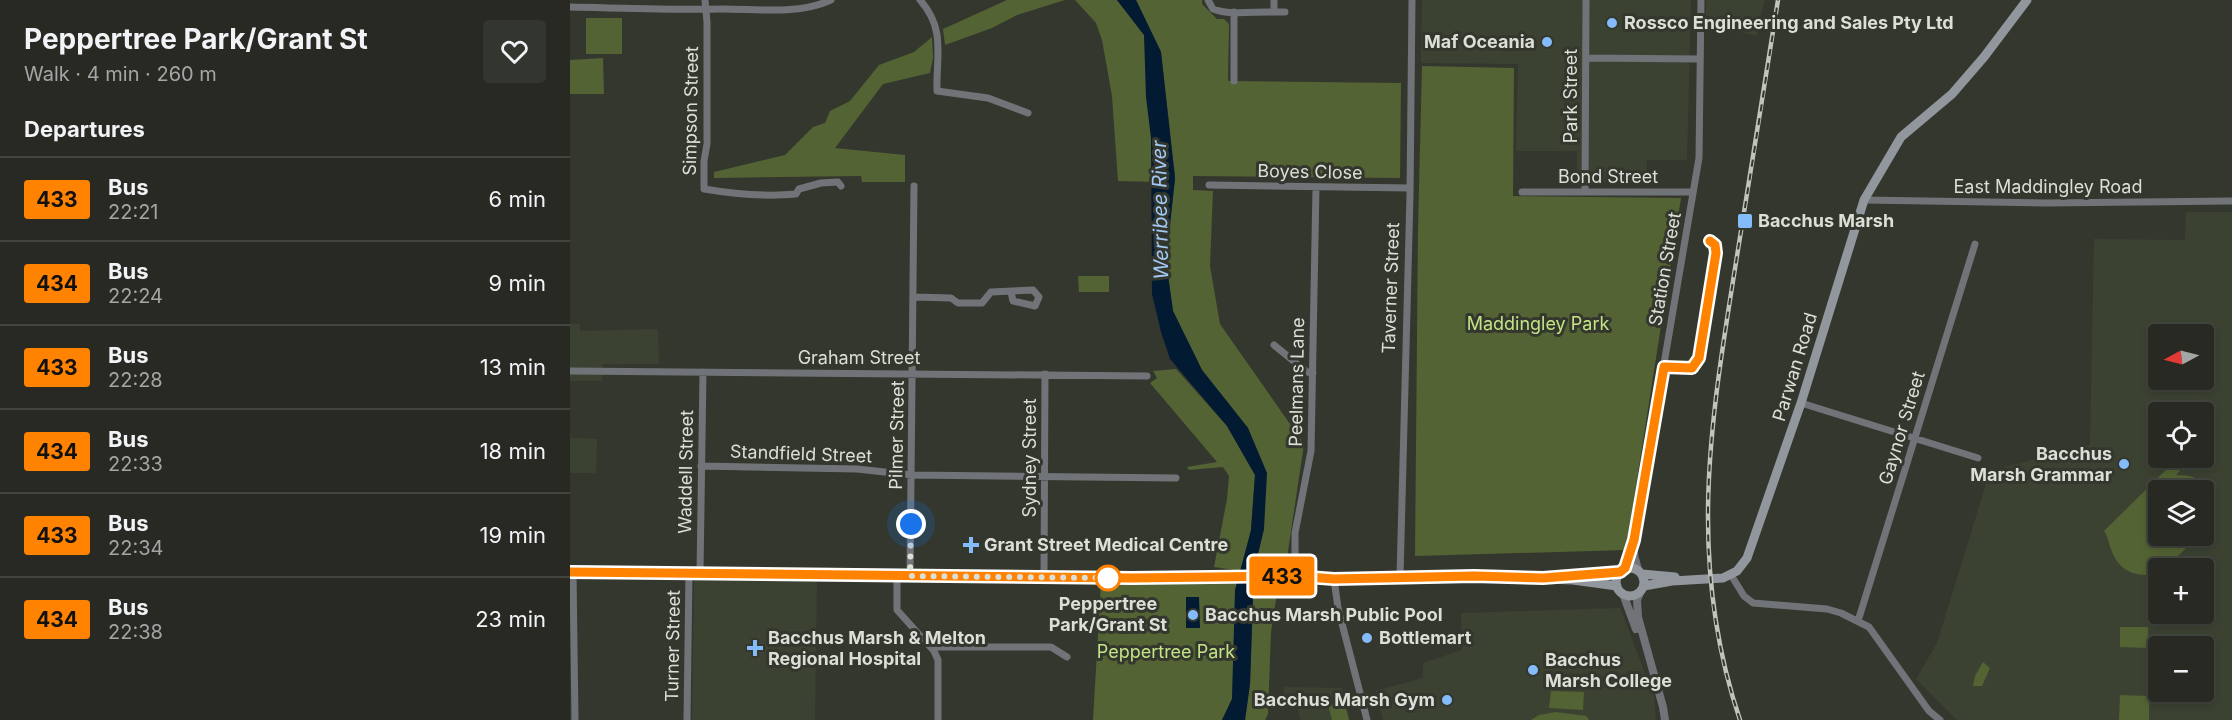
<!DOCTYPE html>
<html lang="en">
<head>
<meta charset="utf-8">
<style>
  body { margin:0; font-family:Inter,sans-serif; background:#33352f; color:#f1f3f6; height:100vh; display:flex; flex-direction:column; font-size:22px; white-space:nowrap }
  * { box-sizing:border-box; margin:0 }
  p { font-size:20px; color:#a4a6a5 }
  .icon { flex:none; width:33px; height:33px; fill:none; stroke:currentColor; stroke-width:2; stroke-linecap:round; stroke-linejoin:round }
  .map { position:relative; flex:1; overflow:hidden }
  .panel { display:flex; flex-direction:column; background:#272922; width:570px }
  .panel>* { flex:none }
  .badge { padding:0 12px; border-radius:4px; font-size:21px; line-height:39px }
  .needle { width:39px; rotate:263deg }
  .tools { position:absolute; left:1578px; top:324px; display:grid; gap:12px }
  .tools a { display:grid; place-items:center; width:66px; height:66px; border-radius:6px; background:#272922; box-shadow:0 3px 9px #0003,0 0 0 2px #434540; font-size:30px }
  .you { position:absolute; width:30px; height:30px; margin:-15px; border:4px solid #fff; border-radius:50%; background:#1a73e8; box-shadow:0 0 0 9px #1a73e833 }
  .map>.badge { position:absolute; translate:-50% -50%; box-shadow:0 0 0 3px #fff }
  h2 { padding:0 24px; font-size:22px; line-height:54px }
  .round { display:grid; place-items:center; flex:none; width:63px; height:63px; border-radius:6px; background:#33352f }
  .head { display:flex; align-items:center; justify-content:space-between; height:102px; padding:0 24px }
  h1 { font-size:28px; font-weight:700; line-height:45px }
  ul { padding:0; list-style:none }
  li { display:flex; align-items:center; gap:18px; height:84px; padding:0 24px; border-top:2px solid #434540 }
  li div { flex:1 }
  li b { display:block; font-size:22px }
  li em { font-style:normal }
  li .badge { min-width:66px; font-weight:700; text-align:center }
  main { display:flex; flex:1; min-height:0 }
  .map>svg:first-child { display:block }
  .built { fill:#3c4232; fill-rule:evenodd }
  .green { fill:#536333 }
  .water { fill:#031a33 }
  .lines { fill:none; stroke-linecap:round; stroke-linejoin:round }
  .minor { stroke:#707478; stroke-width:7 }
  .tertiary { stroke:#707478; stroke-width:8 }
  .secondary { stroke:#91979d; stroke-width:9 }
  .rail-casing { stroke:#c1c4bd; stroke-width:4.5 }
  .rail { stroke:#34372e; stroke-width:2; stroke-dasharray:7; stroke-linecap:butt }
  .line-casing { stroke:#fff; stroke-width:14 }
  .line { stroke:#ff8200; stroke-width:9 }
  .walk { stroke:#dcdfd8; stroke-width:6; stroke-dasharray:0 10.8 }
  .poi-dot { fill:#84bcfb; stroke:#34372e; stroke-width:2 }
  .stop-dot { fill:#fff; stroke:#ff8200; stroke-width:3 }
  .labels { text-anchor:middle; stroke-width:6; stroke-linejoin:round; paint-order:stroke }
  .poi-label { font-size:18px; font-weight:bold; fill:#dcdfd8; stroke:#34372e; text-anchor:start }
  .street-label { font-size:18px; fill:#dcdfd8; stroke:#34372e }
  .park-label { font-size:18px; fill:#c4e384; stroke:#34372e }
  .stop-label { font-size:18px; font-weight:bold; fill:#dcdfd8; stroke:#34372e }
  .water-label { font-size:20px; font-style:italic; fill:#a2c9f6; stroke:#34372e }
</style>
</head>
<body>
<main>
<section class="panel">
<div class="head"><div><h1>Peppertree Park/Grant St</h1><p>Walk · 4 min · 260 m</p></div><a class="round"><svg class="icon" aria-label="heart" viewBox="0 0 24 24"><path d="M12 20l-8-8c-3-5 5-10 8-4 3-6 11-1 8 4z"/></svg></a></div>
<h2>Departures</h2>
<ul>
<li><span class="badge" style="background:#ff8200;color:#111">433</span><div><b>Bus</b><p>22:21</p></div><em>6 min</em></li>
<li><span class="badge" style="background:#ff8200;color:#111">434</span><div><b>Bus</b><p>22:24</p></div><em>9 min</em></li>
<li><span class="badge" style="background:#ff8200;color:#111">433</span><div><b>Bus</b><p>22:28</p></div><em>13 min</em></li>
<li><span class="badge" style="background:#ff8200;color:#111">434</span><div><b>Bus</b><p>22:33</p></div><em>18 min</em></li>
<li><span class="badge" style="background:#ff8200;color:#111">433</span><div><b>Bus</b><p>22:34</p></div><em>19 min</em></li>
<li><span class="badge" style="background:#ff8200;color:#111">434</span><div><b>Bus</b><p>22:38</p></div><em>23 min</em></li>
</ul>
</section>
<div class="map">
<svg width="1662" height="720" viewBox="0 0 1662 720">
  <rect width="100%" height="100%" fill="#34372e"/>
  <path class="built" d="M 852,0 L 1121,0 L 1117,160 L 1077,160 L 1076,182 L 1007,182 L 1007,151 L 946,151 L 948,64 L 851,63 Z
    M 1136,0 L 1194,0 L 1187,36 L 1136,24 Z
    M 1616,212 L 1662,212 L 1662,720 L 1387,720 L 1346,679 L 1367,643 L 1420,471 L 1520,445 L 1524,239 L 1615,240 ZM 1588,334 L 1634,334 L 1634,380 L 1588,380 ZM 1588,412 L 1634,412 L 1634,458 L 1588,458 ZM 1588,490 L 1634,490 L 1634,536 L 1588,536 ZM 1588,568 L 1634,568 L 1634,614 L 1588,614 ZM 1588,646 L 1634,646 L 1634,692 L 1588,692 Z
    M 0,324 L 10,324 L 10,331 L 88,329 L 89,364 L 33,364 L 32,381 L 0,381 Z
    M 0,438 L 27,439 L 26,473 L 0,473 Z
    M 124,576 L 247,578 L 245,720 L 122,720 Z
    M 1050,608 L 1084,696 L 1086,720 L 813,720 L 805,691 L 853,678 L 853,663 L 892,650 L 891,613 Z
    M 714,687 L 772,688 L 780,720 L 730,720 L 728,708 L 713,708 Z"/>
  <path class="green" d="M 437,0 L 495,0 L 447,15 L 422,28 L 375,45 L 373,29 Z
    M 505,0 L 547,0 L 574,35 L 587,182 L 548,181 L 542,96 L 532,40 L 526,23 Z
    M 566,0 L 632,0 L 632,4 L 647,19 L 654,19 L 659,24 L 658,81 L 831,83 L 830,178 L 623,176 L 623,190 L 643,191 L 640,266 L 650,324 L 734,444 L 717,558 L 712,568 L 684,570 L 694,529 L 678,428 L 632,370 L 603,311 L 596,261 L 605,176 L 591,52 Z
    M 16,18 L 52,18 L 52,54 L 16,54 Z
    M 362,37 L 363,58 L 360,73 L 313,84 L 265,148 L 335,155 L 335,182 L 292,182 L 291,176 L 144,178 L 144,172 L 215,155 L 243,127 L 255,123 L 260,111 L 280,101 L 309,65 L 344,52 Z
    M 33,58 L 34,94 L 0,94 L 0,60 Z
    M 852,66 L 944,68 L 943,196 L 1111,198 L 1056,550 L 845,556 L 848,229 Z
    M 508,276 L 539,276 L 539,292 L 509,292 Z
    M 606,369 L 657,426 L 685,475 L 681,530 L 672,571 L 644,567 L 657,499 L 659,476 L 653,467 L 619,470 L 617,467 L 647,462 L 580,383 L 587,378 L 583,371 Z
    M 1607,459 L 1615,465 L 1606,475 C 1613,476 1619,475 1625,478 C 1644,487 1648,516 1634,531 L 1634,490 L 1588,490 L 1588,536 L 1629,536 L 1595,568 L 1588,568 L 1588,573 C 1567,579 1548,571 1541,549 C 1538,542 1539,538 1534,531 Z
    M 531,582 L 667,583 L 662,699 L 652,720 L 523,720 Z
    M 701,588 L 707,593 L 701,632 L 698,714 L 695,720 L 675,720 L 680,684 L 683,589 Z
    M 1550,627 L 1578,627 L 1578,648 L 1550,647 Z
    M 1614,640 L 1638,641 L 1637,658 L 1634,658 L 1634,646 L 1614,646 Z
    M 1413,662 L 1420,668 L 1412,686 L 1403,686 L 1405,676 Z
    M 1634,678 L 1636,678 L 1636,697 L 1639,699 L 1614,698 L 1614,692 L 1634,692 Z
    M 981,691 L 1014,692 L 1013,710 L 979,708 Z
    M 1550,695 L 1579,696 L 1579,720 L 1549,720 Z
    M 774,701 L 779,720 L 762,720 L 758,705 Z
    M 986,712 L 1016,716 L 1019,720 L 961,720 L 969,715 Z"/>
  <path class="water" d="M 547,0 L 566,0 L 591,52 L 605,179 L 596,261 L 603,311 L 632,370 L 678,428 L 697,473 L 694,529 L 684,570 L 680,684 L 675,720 L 652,720 L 662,699 L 665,590 L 681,530 L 685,475 L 657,426 L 600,359 L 591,332 L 582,294 L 581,138 L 576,97 L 574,35 Z
    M 616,597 L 629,597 L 630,628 L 616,628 Z"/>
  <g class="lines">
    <path class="minor" d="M 135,0 L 137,22 L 137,144 L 134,161 L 134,189 C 164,194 195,197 226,194 L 229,189 L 251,183 L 268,182 L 271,186
      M 350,0 C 376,29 366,56 367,91 L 418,98 L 458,113
      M 638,0 L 643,9 C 661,16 685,11 704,12 L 704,0
      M 0,7 C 51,8 102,10 152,9 C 188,9 228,15 261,0
      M 664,12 L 664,81
      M 704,12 L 715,12
      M 1016,58 L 1130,59
      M 639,185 L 840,188
      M 952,192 L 1123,192
      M 1015,192 L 1016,0
      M 1294,200 L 1476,203 L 1662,201
      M 344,297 L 381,298 L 388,303 L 412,303 L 421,292 L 463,290 L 469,297 L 465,306 L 443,301 L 441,292
      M 704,345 L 737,372 L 743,373
      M 0,371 L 577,376
      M 1231,403 L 1408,458
      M 131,466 L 287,469 L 342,475 L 606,478
      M 1064,546 L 1065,557 L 1069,571
      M 1055,568 L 1064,540 L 1129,158 L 1131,0
      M 3,572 L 5,720
      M 130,573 L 133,372
      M 1161,575 L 1174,596 L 1183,603 L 1257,609 L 1271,613 L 1299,627 L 1359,711 L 1370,720
      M 327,576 L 327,610 L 364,651 L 368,660 L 368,720
      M 340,576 L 344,186
      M 725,576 L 725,533 L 741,451 L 746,187
      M 830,577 L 840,195 L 842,0
      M 474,578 L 475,374
      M 764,579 L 768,608 L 797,720
      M 1288,621 L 1405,244
      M 363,647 L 481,647 L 497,657
      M 117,720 L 119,573"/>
    <path class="tertiary" d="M 1071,590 L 1067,600 L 1068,617 L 1093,707 L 1095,720
      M 1053,594 L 1066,629"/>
    <path class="secondary" d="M1046 582a14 14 0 1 1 28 0a14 14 0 1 1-28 0Z
      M 0,572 L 562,578 L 661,576 L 725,576 L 764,579 L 907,576 L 1003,580 L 1047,586
      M 1072,574 L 1105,577
      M 1008,576 L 1050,572
      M 1074,586 L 1102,581 L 1153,578 L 1167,571 L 1177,558 L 1231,403 L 1294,200 L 1331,137 L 1382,94 L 1414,57 L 1457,0"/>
    <defs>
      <path id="rail" d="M 1170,720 C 1116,560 1141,418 1167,256 C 1181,171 1195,86 1208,0"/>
    </defs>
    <use href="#rail" class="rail-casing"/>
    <use href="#rail" class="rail"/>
  </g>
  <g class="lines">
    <defs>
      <path id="line" d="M 0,572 L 562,578 L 725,576 L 764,579 L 904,576 L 973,578 L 1050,572 L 1055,568 L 1064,540 L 1094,367 L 1122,368 L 1129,358 L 1146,253 L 1145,245 L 1140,241"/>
    </defs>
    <use href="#line" class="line-casing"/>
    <use href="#line" class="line"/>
    <path class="walk" d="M 341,524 L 340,576 L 538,578"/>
  </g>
  <g class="poi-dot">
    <circle cx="1042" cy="23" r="6"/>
    <circle cx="977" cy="42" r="6"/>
    <rect x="1167" y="213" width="16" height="16" rx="3"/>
    <circle cx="1554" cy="464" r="6"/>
    <path d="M398 536h6v6h6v6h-6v6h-6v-6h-6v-6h6z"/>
    <circle cx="623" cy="615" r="6"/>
    <circle cx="797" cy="638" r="6"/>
    <path d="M182 639h6v6h6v6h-6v6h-6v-6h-6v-6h6z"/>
    <circle cx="963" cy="670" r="6"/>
    <circle cx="877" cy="700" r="6"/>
  </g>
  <circle class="stop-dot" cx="538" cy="578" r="12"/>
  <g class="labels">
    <g class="poi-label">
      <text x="1054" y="29">Rossco Engineering and Sales Pty Ltd</text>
      <text x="965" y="48" text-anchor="end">Maf Oceania</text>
      <text x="1188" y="227">Bacchus Marsh</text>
      <text x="1542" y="460" text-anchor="end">Bacchus<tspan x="1542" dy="21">Marsh Grammar</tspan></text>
      <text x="414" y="551">Grant Street Medical Centre</text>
      <text x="635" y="621">Bacchus Marsh Public Pool</text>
      <text x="198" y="644">Bacchus Marsh &amp; Melton<tspan x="198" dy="21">Regional Hospital</tspan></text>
      <text x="809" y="644">Bottlemart</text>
      <text x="975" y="666">Bacchus<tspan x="975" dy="21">Marsh College</tspan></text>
      <text x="865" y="706" text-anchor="end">Bacchus Marsh Gym</text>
    </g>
    <g class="street-label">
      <text transform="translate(1001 96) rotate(-90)" y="6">Park Street</text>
      <text transform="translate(121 111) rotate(-89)" y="6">Simpson Street</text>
      <text transform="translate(740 172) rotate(1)" y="6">Boyes Close</text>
      <text x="1038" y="183">Bond Street</text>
      <text x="1478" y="193">East Maddingley Road</text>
      <text transform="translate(1095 269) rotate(-80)" y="6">Station Street</text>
      <text transform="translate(821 288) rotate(-88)" y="6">Taverner Street</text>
      <text x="289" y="364">Graham Street</text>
      <text transform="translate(1225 367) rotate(-73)" y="6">Parwan Road</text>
      <text transform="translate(727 382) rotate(-89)" y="6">Peelmans Lane</text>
      <text transform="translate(1332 428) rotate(-73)" y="6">Gaynor Street</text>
      <text transform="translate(327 435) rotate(-89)" y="6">Pilmer Street</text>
      <text transform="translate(231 454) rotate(2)" y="6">Standfield Street</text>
      <text transform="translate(460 458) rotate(-90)" y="6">Sydney Street</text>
      <text transform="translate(116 472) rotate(-89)" y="6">Waddell Street</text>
      <text transform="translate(103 646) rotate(-89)" y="6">Turner Street</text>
    </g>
    <g class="park-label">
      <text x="968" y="330">Maddingley Park</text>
      <text x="596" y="658">Peppertree Park</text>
    </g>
    <g class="stop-label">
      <text x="538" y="610">Peppertree<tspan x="538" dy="21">Park/Grant St</tspan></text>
    </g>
    <g class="water-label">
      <text transform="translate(590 210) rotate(-91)" y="7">Werribee River</text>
    </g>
  </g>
</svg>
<div class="tools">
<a><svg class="needle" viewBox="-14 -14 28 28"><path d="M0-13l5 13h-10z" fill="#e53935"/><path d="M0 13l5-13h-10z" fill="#a4a6a5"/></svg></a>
<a><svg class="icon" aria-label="locate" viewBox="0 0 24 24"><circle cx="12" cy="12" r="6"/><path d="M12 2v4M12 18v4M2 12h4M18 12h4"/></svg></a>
<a><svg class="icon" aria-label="layers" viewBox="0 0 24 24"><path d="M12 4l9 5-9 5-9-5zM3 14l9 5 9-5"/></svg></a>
<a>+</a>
<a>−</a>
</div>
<div class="you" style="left:341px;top:524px"></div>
<b class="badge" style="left:712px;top:576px;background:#ff8200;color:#111">433</b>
</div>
</main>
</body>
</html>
